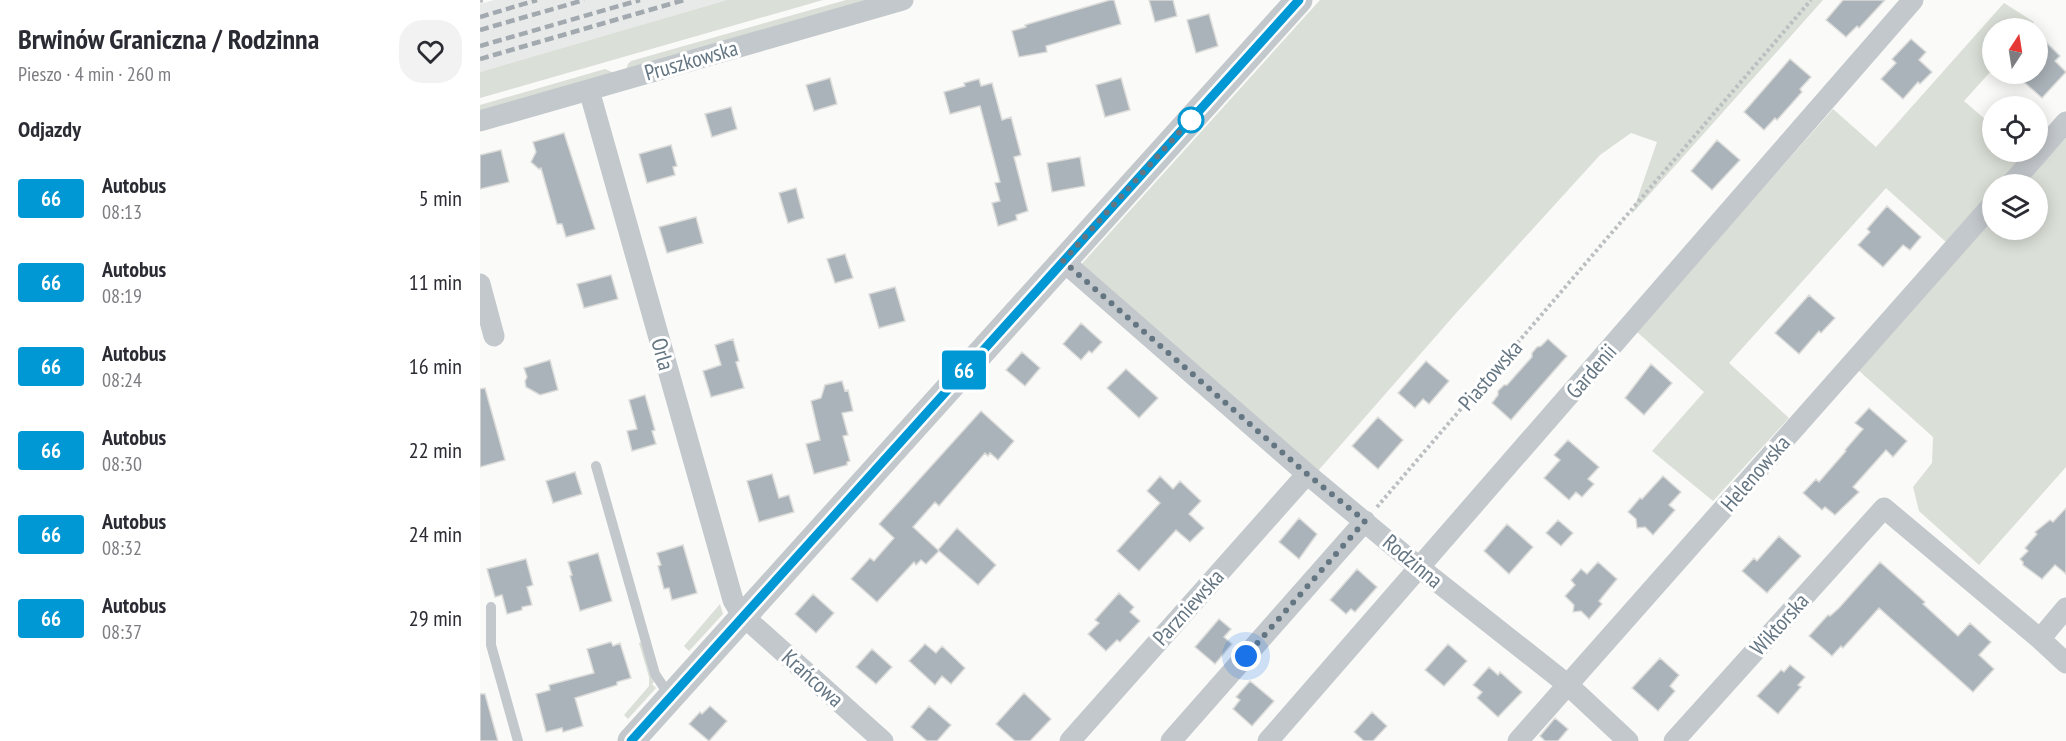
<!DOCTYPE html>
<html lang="pl">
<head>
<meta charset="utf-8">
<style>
  body { margin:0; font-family:"PT Sans Narrow",sans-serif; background:#f2f2f3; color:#2b2b33; height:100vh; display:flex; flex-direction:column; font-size:22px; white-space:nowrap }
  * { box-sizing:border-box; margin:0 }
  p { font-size:20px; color:#7c7c81 }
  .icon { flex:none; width:33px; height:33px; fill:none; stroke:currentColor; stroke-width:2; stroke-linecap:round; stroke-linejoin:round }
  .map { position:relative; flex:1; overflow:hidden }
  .side { display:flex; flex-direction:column; background:#fff; width:480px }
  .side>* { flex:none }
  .badge { padding:0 12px; border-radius:4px; font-size:21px; line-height:39px }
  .needle { width:39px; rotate:12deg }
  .tools { position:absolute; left:1502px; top:18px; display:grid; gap:12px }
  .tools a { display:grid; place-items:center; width:66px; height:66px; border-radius:50%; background:#fff; box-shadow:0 3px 15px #0003; font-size:30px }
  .you { position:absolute; width:30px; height:30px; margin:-15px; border:4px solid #fff; border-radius:50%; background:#1a73e8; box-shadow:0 0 0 9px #1a73e833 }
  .map>.badge { position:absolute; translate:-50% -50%; box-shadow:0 0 0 3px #fff }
  h2 { padding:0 18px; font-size:22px; line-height:54px }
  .round { display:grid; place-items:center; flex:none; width:63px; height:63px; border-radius:24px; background:#f2f2f3 }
  .headline { display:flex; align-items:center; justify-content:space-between; height:102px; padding:0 18px }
  h1 { font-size:28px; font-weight:700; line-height:45px }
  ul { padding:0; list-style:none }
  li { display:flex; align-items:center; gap:18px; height:84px; padding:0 18px }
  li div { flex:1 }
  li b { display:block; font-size:22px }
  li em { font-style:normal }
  li .badge { min-width:66px; font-weight:700; text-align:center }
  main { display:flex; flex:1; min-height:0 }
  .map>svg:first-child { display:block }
  .built { fill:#e8e9e9 }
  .green { fill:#dadfd7 }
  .building { fill:#aab3b9; stroke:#dcdcda; stroke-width:1.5 }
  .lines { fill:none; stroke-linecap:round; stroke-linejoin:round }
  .path { stroke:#bbbfc2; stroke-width:4; stroke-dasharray:3 3; stroke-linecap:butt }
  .service { stroke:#c3c8cc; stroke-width:10 }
  .minor { stroke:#c3c8cc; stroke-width:21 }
  .tertiary { stroke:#c3c8cc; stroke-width:27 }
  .rail { stroke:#a2aab0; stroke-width:4.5; stroke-dasharray:9 4.5; stroke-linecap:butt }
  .line-casing { stroke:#fff; stroke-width:14 }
  .line { stroke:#0098d4; stroke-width:9 }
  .walk { stroke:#657683; stroke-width:6; stroke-dasharray:0 10.8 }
  .stop-dot { fill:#fff; stroke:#0098d4; stroke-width:3 }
  .labels { text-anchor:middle; stroke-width:6; stroke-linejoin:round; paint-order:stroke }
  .street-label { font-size:22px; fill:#657683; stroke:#fff }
</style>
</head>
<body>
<main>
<section class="side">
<div class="headline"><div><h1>Brwinów Graniczna / Rodzinna</h1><p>Pieszo · 4 min · 260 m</p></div><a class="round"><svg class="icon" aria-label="heart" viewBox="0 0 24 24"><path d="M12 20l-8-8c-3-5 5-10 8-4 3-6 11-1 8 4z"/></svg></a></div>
<h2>Odjazdy</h2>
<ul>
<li><span class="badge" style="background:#0098d4;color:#fff">66</span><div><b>Autobus</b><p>08:13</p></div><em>5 min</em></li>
<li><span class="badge" style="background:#0098d4;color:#fff">66</span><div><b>Autobus</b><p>08:19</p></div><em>11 min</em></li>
<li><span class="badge" style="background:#0098d4;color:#fff">66</span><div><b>Autobus</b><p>08:24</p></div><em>16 min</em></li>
<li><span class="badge" style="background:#0098d4;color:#fff">66</span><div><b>Autobus</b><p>08:30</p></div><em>22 min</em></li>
<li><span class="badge" style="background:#0098d4;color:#fff">66</span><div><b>Autobus</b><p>08:32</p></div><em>24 min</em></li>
<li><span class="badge" style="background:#0098d4;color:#fff">66</span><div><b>Autobus</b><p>08:37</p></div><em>29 min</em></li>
</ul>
</section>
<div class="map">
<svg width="1586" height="741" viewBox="0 0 1586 741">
  <rect width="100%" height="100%" fill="#fafaf8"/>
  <path class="built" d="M 14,0 L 247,0 L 0,72 L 0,4 Z"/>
  <path class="green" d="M 247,0 L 343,0 L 0,98 L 0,72 Z
    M 366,0 L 393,0 L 146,70 L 148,64 L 151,61 Z
    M 840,0 L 1343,0 L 1152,214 L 1177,142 L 1151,133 L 1120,155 L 978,311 L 837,472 L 598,268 Z
    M 1524,3 L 1554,22 L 1548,28 L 1512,28 L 1512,70 L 1484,101 L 1512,125 L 1512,152 L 1542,152 L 1545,154 L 1518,184 L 1512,184 L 1512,191 L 1466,242 L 1406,188 L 1249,363 L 1309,418 L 1233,501 L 1172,451 L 1224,392 L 1156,331 L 1353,109 L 1396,147 Z
    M 125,69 L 134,73 L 0,113 L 0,105 Z
    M 1586,138 L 1586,467 L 1499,565 L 1439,511 L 1433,487 L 1452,463 L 1453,437 L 1377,369 L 1512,220 L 1512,230 L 1557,230 L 1557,184 L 1544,184 Z
    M 240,604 L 243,614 L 209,651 L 204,646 Z
    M 161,642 L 174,682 L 172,684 L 176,688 L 148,719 L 144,715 L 169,686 L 169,677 L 159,643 Z"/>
  <path class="building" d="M 630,0 L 634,0 L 641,24 L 566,46 L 567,52 L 539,57 L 532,31 L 546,27 L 545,25 Z
    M 669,0 L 693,0 L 697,16 L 675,22 Z
    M 1363,0 L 1405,0 L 1379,28 L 1377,26 L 1366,37 L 1346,20 Z
    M 729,14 L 738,46 L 716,53 L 707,20 Z
    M 1431,39 L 1446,52 L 1439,60 L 1452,72 L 1440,84 L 1438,82 L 1423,99 L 1401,79 L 1416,63 L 1412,59 Z
    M 1566,42 L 1580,56 L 1575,61 L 1586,72 L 1562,98 L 1535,74 L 1557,74 L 1557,52 Z
    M 1310,59 L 1331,77 L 1320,89 L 1322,92 L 1297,120 L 1295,118 L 1284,130 L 1264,112 Z
    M 350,78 L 357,104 L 334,111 L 326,85 Z
    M 641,78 L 650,110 L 625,117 L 616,85 Z
    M 499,79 L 501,86 L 512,83 L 522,120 L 531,117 L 541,155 L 534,157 L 548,211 L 536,215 L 537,220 L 518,226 L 512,203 L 520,201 L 515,183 L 520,182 L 500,106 L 470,114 L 464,92 L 485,86 L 484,83 Z
    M 251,107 L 257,129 L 232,137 L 225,114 Z
    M 84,133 L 115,229 L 86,237 L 82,224 L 77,224 L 61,168 L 59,169 L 51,162 L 56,152 L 53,142 Z
    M 1237,140 L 1260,160 L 1232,190 L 1211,171 Z
    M 191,145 L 197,166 L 193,167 L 195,175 L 167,183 L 159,154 Z
    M 21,150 L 29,182 L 0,189 L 0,155 Z
    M 600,157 L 605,186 L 572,192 L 567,163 Z
    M 316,188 L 324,218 L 308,223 L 299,193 Z
    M 1407,206 L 1441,237 L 1430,250 L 1423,245 L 1403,267 L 1378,245 L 1390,232 L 1387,229 Z
    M 216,217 L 223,243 L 187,253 L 179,227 Z
    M 365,254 L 373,278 L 355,283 L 347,259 Z
    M 131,275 L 138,299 L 104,308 L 97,284 Z
    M 415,287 L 425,321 L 399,328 L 389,294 Z
    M 1329,295 L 1355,318 L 1341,333 L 1339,331 L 1319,354 L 1295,333 Z
    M 601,323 L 622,342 L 612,353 L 609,351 L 601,360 L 583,344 Z
    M 253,339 L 259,361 L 256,362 L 264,388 L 231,397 L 223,371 L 241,365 L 235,345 Z
    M 1068,339 L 1087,356 L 1031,420 L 1012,403 L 1018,395 L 1018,391 L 1024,385 L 1027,385 L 1052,357 L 1052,353 L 1057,347 L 1061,346 Z
    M 542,352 L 560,368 L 545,386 L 526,370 Z
    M 70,360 L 78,390 L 60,395 L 46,387 L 45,381 L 47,377 L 44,368 Z
    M 946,361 L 969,381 L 949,404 L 943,399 L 935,408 L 918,393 Z
    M 1171,364 L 1192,383 L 1164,415 L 1145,398 Z
    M 646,369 L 678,398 L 659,418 L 627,388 Z
    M 362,381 L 365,391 L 368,390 L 373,411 L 362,413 L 368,435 L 363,436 L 370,461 L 367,462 L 367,465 L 334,474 L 326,444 L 340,440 L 331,401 L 341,398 L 345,385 Z
    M 5,388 L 25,460 L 0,467 L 0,389 Z
    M 165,395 L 175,430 L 172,431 L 176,444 L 152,451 L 147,431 L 157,429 L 149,400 Z
    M 1389,408 L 1427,441 L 1413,457 L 1406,450 L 1373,487 L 1379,492 L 1355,515 L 1345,507 L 1342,510 L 1323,493 L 1336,479 L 1339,482 L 1366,451 L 1365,450 L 1383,429 L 1375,423 Z
    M 501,411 L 534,441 L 518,460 L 510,453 L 508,456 L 505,453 L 459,506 L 455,502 L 433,527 L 459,551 L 446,564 L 441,560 L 436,565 L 434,562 L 397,602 L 371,579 L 390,558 L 394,561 L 414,538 L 399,524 Z
    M 898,417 L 923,440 L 898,469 L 872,446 Z
    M 1088,440 L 1119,467 L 1108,479 L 1114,484 L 1102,497 L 1096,492 L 1089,500 L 1064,478 L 1080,460 L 1074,455 Z
    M 95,472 L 102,494 L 73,503 L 66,481 Z
    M 292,474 L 299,498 L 309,495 L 314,512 L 279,522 L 267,481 Z
    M 680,476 L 693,489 L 700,481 L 721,501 L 709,514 L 724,528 L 710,542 L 696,530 L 659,571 L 637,551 L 680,503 L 667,491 Z
    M 1183,476 L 1201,492 L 1189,505 L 1195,510 L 1173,535 L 1165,527 L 1157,528 L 1156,519 L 1148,512 L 1160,498 L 1162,499 Z
    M 1586,508 L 1586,574 L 1575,565 L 1562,579 L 1543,565 L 1543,562 L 1540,559 L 1548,551 L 1545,548 L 1557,534 L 1555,532 L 1570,520 L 1573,522 Z
    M 819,518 L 837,534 L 819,559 L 799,542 Z
    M 1078,520 L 1093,533 L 1081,546 L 1066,533 Z
    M 1027,524 L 1053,547 L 1029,574 L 1004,551 Z
    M 477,528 L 516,565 L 498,585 L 458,550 Z
    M 1299,536 L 1321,556 L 1287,593 L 1262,571 L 1274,558 L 1277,561 Z
    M 203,545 L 217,593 L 192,600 L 189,588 L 184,589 L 178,566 L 181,565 L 177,553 Z
    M 118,553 L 132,601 L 100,611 L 90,576 L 92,575 L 88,562 Z
    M 46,559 L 53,585 L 47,587 L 52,605 L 42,607 L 42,610 L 27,614 L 22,595 L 15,597 L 7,569 Z
    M 1118,562 L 1137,579 L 1119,601 L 1122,604 L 1109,619 L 1101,611 L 1093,612 L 1094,605 L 1085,596 L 1095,585 L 1091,580 L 1101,569 L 1107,574 Z
    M 1400,562 L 1445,602 L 1443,604 L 1478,636 L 1490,623 L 1511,642 L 1499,655 L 1514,669 L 1493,692 L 1399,608 L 1363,648 L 1361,646 L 1352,656 L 1329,636 L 1348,615 L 1350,616 L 1359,608 Z
    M 877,569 L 897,587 L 875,612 L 871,609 L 866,614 L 850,600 Z
    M 639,593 L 654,607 L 650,612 L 660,621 L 640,642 L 637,640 L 626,651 L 608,634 L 619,623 L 615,620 Z
    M 333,594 L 354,613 L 336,633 L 315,614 Z
    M 739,619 L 751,629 L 744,637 L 752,644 L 735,664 L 715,647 Z
    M 131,642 L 133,646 L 140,643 L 151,678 L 137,682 L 137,685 L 95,698 L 103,726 L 83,732 L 82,728 L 66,732 L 56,694 L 70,690 L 69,685 L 114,673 L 107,649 Z
    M 445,644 L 456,653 L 462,646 L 485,668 L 471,684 L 462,676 L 455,685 L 429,661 Z
    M 968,644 L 987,661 L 964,686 L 945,670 Z
    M 392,649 L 412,667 L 396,684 L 376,667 Z
    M 1180,658 L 1199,675 L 1190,686 L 1195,691 L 1178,711 L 1152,688 Z
    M 1310,665 L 1325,677 L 1318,685 L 1321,687 L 1298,714 L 1277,696 L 1301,670 L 1304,672 Z
    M 1009,667 L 1018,675 L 1020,672 L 1042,692 L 1018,717 L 997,698 L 1002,692 L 993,685 Z
    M 770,681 L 794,701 L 772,726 L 753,709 L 760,700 L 756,697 Z
    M 544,693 L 571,719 L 550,741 L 535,741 L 516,724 Z
    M 0,694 L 5,694 L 18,741 L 0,741 Z
    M 230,706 L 247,721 L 229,741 L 209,724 L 220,712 L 222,714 Z
    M 449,706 L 471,725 L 457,741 L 447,741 L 431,727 Z
    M 892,712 L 907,726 L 893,741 L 884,741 L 874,732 Z
    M 1075,718 L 1088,729 L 1078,741 L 1065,741 L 1060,736 Z"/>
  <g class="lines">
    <path class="path" d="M 0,1 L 4,0
      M 897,507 L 1331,0"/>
    <path class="service" d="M 116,466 L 175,674 L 183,686 L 193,694
      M 11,607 L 11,645 L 38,741"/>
    <path class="minor" d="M 109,90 L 253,600 L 259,610 L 272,624 L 403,741
      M 0,121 L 423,0
      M 1531,184 L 1586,122
      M 583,261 L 827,474 L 940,568 L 1088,685 L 1148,741
      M 0,284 L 14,336
      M 1586,608 L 1560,639 L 1586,663
      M 590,741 L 827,474
      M 691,741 L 885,521
      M 788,741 L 1433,0
      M 1038,741 L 1512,205
      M 1194,741 L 1404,508 L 1560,639"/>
    <path class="tertiary" d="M 151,741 L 819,0"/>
    <path class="rail" d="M 0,17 L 57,0
      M 0,30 L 104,0
      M 0,46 L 160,0
      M 0,59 L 204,0"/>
  </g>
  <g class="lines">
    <defs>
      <path id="line" d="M 151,741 L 819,0"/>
    </defs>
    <use href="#line" class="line-casing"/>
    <use href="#line" class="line"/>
    <path class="walk" d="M 711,120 L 712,118 L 583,261 L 827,474 L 885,521 L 766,656"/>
  </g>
  <circle class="stop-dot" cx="711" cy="120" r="12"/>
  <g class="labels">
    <g class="street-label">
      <text transform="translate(211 60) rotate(-16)" y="8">Pruszkowska</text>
      <text transform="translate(183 354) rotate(74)" y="8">Orla</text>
      <text transform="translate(1111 371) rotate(-49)" y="8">Gardenii</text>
      <text transform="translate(1010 375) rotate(-49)" y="8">Piastowska</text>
      <text transform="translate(1275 473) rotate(-49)" y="8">Helenowska</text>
      <text transform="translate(933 561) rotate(40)" y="8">Rodzinna</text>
      <text transform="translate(708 607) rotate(-48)" y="8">Parzniewska</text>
      <text transform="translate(1299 624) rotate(-48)" y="8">Wiktorska</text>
      <text transform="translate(333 678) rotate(42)" y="8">Krańcowa</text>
    </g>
  </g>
</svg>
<div class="tools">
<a><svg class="needle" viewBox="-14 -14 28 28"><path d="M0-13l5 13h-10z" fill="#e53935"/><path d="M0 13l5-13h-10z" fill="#7c7c81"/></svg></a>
<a><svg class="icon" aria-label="locate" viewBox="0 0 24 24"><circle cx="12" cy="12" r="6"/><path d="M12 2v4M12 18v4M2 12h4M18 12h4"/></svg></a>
<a><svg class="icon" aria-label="layers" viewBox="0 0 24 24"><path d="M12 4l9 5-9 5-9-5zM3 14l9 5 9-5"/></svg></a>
</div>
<div class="you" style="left:766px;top:656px"></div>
<b class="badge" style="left:484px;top:370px;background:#0098d4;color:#fff">66</b>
</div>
</main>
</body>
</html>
